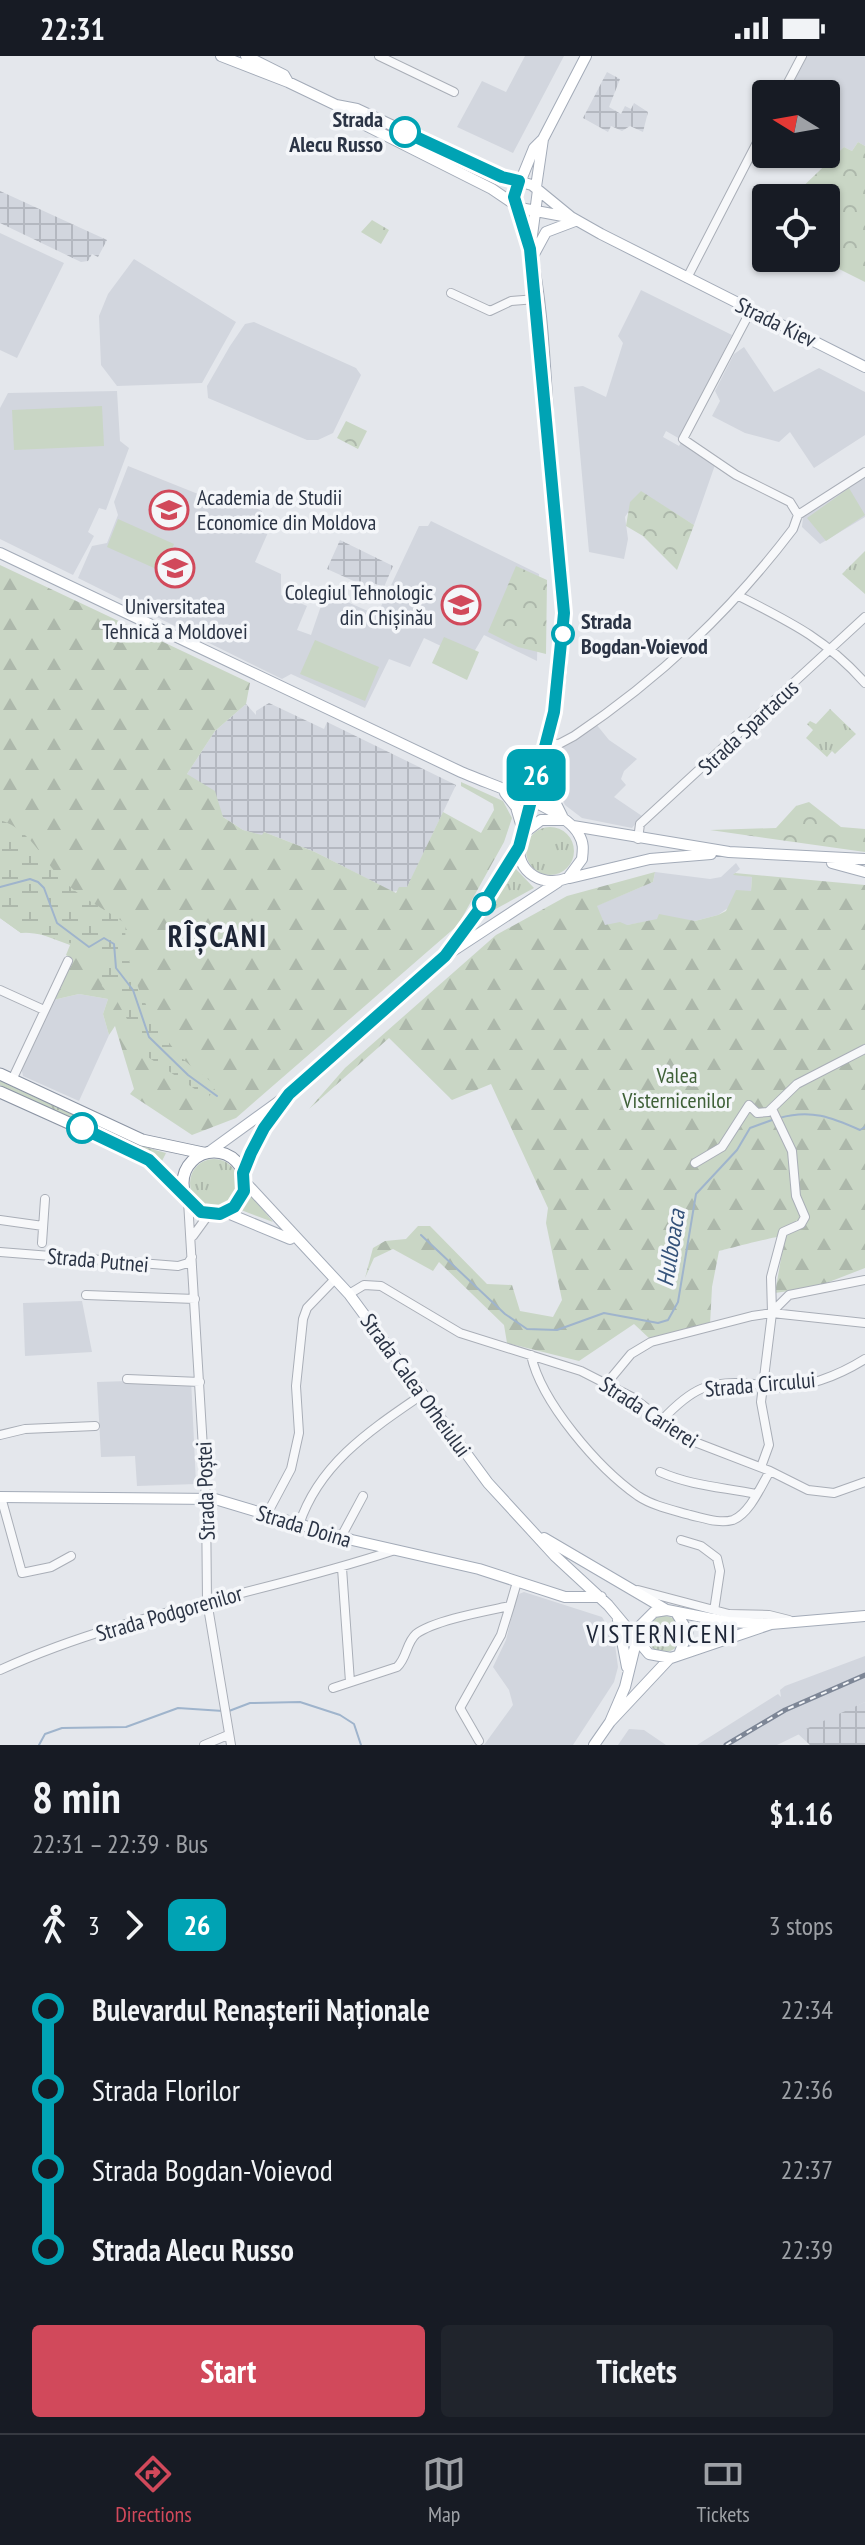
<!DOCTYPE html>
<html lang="en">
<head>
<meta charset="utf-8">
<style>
  body { margin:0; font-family:"PT Sans Narrow",sans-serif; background:#20242c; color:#f1f3f6; height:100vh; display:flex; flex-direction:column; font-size:30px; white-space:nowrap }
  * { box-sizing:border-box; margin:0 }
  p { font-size:26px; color:#9ea1a6 }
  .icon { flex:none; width:44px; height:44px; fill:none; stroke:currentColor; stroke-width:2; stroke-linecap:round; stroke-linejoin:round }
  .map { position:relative; height:1689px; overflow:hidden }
  .sheet { display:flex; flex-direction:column; background:#171b24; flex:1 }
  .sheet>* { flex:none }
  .badge { padding:0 16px; border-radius:12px; font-size:28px; line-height:52px }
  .needle { width:52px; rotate:281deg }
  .buttons { position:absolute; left:752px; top:24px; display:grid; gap:16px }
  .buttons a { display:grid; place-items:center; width:88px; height:88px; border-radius:8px; background:#171b24; box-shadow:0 2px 6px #0004; font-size:40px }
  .map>.badge { position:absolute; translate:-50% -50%; box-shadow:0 0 0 4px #fff }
  .legs { display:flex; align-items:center; gap:12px; height:88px; padding:0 32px; font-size:26px }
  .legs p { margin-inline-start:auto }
  .summary { display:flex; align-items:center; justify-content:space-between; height:136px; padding:0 32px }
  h1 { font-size:44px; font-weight:600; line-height:60px }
  .button { display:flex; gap:16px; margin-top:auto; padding:16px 32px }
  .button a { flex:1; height:92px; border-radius:8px; background:#d1495b; color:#fff; font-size:32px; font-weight:600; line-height:92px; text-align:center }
  .button a+a { background:#20242c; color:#f1f3f6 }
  ul { padding:0 32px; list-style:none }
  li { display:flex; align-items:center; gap:28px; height:80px; font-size:30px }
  li i { display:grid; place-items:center; width:12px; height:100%; margin:0 10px; background:currentColor }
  li i::after { content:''; width:20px; height:20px; margin:-10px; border:6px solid; border-radius:50%; background:#171b24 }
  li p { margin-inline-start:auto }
  li:first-child i { background:linear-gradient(#0000 50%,currentColor 0) }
  li:last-child i { background:linear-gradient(currentColor 50%,#0000 0) }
  .status { display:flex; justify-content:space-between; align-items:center; height:56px; padding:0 40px; background:#171b24; direction:ltr }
  .status svg { height:22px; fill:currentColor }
  .menu { display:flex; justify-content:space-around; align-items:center; height:112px; border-top:2px solid #363941; background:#171b24; font-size:22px; color:#9ea1a6 }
  .menu a { display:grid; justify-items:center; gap:4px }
  .menu .current { color:#d1495b }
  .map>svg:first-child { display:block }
  .built { fill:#d2d6de }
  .industrial { fill:url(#industrial-grid) }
  .grass { fill:url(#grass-tufts) }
  .forest { fill:url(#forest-firs) }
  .wetland { fill:url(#wetland-marsh) }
  .park { fill:url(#park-crowns) }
  .pitch { fill:#c9d6c5 }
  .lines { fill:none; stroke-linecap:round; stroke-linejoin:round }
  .stream { stroke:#9fb4cc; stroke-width:2 }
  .minor-casing { stroke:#a9aeb7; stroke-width:10 }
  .major-casing { stroke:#a3abb8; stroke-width:12 }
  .highway-casing { stroke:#8b94a3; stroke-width:13 }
  .minor { stroke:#f7f8fa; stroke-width:8 }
  .major { stroke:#fff; stroke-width:10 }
  .highway { stroke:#fff; stroke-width:11 }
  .rail-casing { stroke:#7d8696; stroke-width:5 }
  .rail { stroke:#f4f6f9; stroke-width:2; stroke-dasharray:6; stroke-linecap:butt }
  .line-1-casing { stroke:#fff; stroke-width:18 }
  .line-1 { stroke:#00a3b4; stroke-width:12 }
  .stop-1-dot { fill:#fff; stroke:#00a3b4; stroke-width:4 }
  .labels { text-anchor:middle; stroke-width:7; stroke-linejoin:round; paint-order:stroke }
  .stop-label { font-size:22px; font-weight:bold; fill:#2b3445; stroke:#f4f6f9; text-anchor:end }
  .street-label { font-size:22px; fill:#2b3445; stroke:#f4f6f9 }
  .poi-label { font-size:22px; fill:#2b3445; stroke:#f4f6f9; text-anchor:start }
  .park-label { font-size:22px; fill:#3f6138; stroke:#f4f6f9 }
  .water-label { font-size:24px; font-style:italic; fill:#34527a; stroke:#f4f6f9 }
  .quarter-label { font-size:26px; letter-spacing:2px; fill:#1d2536; stroke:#f4f6f9 }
  .district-label { font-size:30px; font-weight:bold; letter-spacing:2px; fill:#1d2536; stroke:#f4f6f9 }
</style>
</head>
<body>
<div class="status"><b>22:31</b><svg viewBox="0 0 49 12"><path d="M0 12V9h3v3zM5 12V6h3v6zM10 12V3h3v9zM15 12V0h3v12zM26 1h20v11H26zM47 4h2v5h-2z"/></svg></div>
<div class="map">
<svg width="865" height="1689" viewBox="0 0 865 1689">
  <defs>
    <pattern id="industrial-grid" width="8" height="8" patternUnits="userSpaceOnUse" patternTransform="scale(2)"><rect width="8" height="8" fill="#d2d6de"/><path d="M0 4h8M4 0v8" fill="none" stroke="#b4b8c0"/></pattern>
    <pattern id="grass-tufts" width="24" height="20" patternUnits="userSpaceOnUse" patternTransform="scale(2)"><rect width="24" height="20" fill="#c9d6c5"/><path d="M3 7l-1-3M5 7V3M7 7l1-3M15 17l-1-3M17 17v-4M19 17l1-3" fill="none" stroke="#adb8ab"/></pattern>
    <pattern id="forest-firs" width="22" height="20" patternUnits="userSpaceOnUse" patternTransform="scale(2)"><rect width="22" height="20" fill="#c9d6c5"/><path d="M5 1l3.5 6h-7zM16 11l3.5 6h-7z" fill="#adb8ab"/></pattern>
    <pattern id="wetland-marsh" width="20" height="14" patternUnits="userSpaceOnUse" patternTransform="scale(2)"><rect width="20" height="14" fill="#c9d6c5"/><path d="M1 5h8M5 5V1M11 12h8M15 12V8" fill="none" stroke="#adb8ab"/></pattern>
    <pattern id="park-crowns" width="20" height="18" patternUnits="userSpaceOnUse" patternTransform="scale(2)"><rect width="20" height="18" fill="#c9d6c5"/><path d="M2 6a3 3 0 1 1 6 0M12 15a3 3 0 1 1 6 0" fill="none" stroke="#adb8ab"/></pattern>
  </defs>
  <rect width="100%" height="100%" fill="#e4e7ec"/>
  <path class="built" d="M 525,0 L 564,0 L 513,97 L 457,71 L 482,25 L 506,36 Z
    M 807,0 L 865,0 L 865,90 L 858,86 L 852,95 L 844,91 L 833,104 L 826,98 L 826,38 L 788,38 Z
    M 0,177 L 64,207 L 17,302 L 0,294 Z
    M 134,203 L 236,266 L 202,327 L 117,330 L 101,309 L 99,260 L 108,238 Z
    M 641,234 L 732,279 L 680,383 L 666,375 L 663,381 L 679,390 L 682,385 L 715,409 L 694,469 L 641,436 L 625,461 L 628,483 L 624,503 L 589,496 L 574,331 L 583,330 L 606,341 L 623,287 L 618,280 Z
    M 254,266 L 356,312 L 361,319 L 333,377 L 318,384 L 307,384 L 208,342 L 207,330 L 230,290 L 245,268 Z
    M 744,291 L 774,336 L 819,312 L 865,336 L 865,379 L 814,412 L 790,376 L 779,386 L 745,377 L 712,360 L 720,345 L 715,335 L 734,298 Z
    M 117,335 L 120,385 L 129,392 L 106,454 L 99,452 L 88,476 L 94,480 L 73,519 L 0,483 L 0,352 L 8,337 Z
    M 128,410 L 223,448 L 228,439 L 262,455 L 262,468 L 270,472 L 255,506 L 281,518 L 281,539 L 307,550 L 297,574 L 311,579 L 322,547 L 329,538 L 377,559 L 419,470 L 428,470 L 431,465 L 539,518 L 537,605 L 484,579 L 461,618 L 441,590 L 424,582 L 410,611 L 389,603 L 365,652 L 291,618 L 282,623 L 78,522 L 92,490 L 107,487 L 118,459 L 114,446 Z
    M 865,418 L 865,461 L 820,488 L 802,471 L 803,461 Z
    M 596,668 L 609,684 L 637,703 L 624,715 L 621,723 L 626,729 L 614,741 L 642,760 L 632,772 L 582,762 L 565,749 L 554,727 L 560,689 Z
    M 736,807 L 740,813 L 734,818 L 752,821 L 751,836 L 718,859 L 695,865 L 668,862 L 627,869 L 605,869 L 596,850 L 653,826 L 655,816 L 710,823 L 721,821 Z
    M 79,938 L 108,943 L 103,958 L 109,979 L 79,1045 L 23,1020 L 21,1011 L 53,944 Z
    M 82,1245 L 92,1296 L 25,1300 L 23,1247 Z
    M 191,1323 L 196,1428 L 137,1430 L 135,1400 L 101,1401 L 97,1326 Z
    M 524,1536 L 602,1561 L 614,1581 L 618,1611 L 614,1626 L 573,1689 L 484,1689 L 513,1649 L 509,1634 L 493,1611 L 506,1584 L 515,1547 L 519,1538 Z
    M 865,1600 L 865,1646 L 777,1689 L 697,1689 L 778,1638 L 781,1641 L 780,1634 L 785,1630 Z
    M 629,1673 L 644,1674 L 666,1689 L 618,1689 Z"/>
  <path class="industrial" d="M 607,16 L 620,23 L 609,51 L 621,58 L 625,50 L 631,53 L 634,47 L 648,56 L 643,76 L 630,70 L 622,75 L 611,70 L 608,76 L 583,62 Z
    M 0,135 L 107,184 L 98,201 L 92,198 L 88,205 L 81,206 L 0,167 Z
    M 340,484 L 393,510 L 384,531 L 370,526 L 367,531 L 327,513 Z
    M 269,647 L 324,673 L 327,666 L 456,729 L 407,832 L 393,836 L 315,796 L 264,776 L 263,780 L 243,774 L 223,761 L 187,718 L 215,675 L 246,648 L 256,659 L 256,655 Z
    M 865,1646 L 865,1689 L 810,1689 L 797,1677 Z"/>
  <path class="grass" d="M 865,495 L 865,538 L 842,518 Z
    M 830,653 L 856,678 L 835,698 L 832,695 L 827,701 L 806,682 L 813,674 L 807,668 L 810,665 L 816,668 Z
    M526 795a24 24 0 1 1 48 0a24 24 0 1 1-48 0Z
    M 515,812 L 534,832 L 492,855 L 491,851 Z
    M 0,1025 L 141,1090 L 166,1097 L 161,1107 L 0,1029 Z
    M190 1127a24 24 0 1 1 48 0a24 24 0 1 1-48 0Z
    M 251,1139 L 273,1166 L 241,1154 Z
    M646 1578a18 18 0 1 1 36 0a18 18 0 1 1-36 0Z"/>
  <path class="forest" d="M 0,509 L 250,627 L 246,648 L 215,675 L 187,718 L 215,735 L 223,761 L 243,774 L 262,779 L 264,776 L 315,796 L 396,837 L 399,831 L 407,831 L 443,756 L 481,777 L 494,754 L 493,748 L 461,730 L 461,726 L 503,745 L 512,762 L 504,786 L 458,869 L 236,1062 L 192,1079 L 130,1038 L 134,1033 L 115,970 L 109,979 L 103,958 L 108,943 L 79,938 L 53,944 L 73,904 L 66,899 L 70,889 L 32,875 L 21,877 L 0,862 Z
    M 655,816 L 653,826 L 597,850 L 605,869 L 620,866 L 627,869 L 657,863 L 659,858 L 695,865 L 718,859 L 726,855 L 736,834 L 751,835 L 752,821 L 733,819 L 735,817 L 865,829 L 865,1212 L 816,1231 L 775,1237 L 785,1180 C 780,1179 731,1192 719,1195 L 712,1231 L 710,1269 L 650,1283 L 634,1268 L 579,1305 L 507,1287 L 504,1269 L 439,1206 L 433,1215 L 393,1193 L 374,1202 L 365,1222 L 373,1192 L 385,1185 L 406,1183 L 418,1170 L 430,1170 L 487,1228 L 512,1229 L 520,1255 L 553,1261 L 562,1244 L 546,1167 L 548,1152 L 491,1028 L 452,1044 L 389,982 L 309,1053 L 345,1012 L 496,879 L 567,840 Z"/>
  <path class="wetland" d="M 0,764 C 34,775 43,808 68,829 C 86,845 107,854 126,868 C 120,906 155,975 182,1002 C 192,1012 205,1020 216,1030 L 208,1042 L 148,1001 L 117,945 L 102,930 L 100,902 C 88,891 38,874 21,877 L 0,862 Z"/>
  <path class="park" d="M 858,86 L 865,90 L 865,226 L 817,202 L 826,202 L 826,142 L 791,142 L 844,91 L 852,95 Z
    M 372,164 L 389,174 L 381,188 L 361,176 Z
    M 346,365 L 367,375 L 358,393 L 337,382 Z
    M 641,435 L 694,469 L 677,514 L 643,480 L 626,470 L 630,446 Z
    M 516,510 L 547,524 L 546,598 L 518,591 L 488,576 Z
    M 809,746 L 841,771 L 865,773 L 865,796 L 710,774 L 776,772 L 796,750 Z"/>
  <path class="pitch" d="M 102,350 L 104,390 L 14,394 L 12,354 Z
    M 849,432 L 865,459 L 826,485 L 807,462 Z
    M 118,463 L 174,488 L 163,516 L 107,491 Z
    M 444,581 L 479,596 L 467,624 L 432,607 Z
    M 315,584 L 379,611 L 365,645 L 300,618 Z"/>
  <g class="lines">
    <path class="stream" d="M 0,831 L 30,823 L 38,826 L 44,832 L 57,867 L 89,891 L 104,882 L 114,888 L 116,912 L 133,934 L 149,981 L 188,1019 L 217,1040
      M 779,1062 C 811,1053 831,1061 860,1074 L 865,1071
      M 421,1179 L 505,1258 L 527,1273 L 557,1274 L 604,1257 L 658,1267 L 668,1264 L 678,1246 L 696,1138 L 737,1094 L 750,1072 L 772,1064
      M 229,1655 L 250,1647 L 300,1646 L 340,1659 L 354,1668 L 361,1689
      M 39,1689 L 45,1678 L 62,1672 L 126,1671 L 178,1652 L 223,1655"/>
    <defs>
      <path id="minor" d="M 379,0 L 454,36
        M 782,38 L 802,0
        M 687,222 L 766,69
        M 451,237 L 490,255 L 511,245 L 536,243
        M 751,254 L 683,383 L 736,419 L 790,446 L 798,459
        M 739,540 C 790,566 826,583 865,627
        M 547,687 L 559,688 L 574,680 C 660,622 730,556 793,473 L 798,459 L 865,416
        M 638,783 L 640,768 L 865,561
        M 0,934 L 44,954
        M 12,1024 L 68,905
        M 695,1107 L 722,1091 L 749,1049 L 757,1057 L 768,1056 L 797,1028 L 865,993
        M 188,1145 L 206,1442 L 207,1545 L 231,1689
        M 0,1164 L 43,1170
        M 193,1180 L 209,1158
        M 42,1187 L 45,1143
        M 0,1196 L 178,1210 L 188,1207 L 192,1201
        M 349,1238 L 364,1229 L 381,1230 L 460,1277 L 581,1315 L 632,1341 L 687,1383 L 770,1415 L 808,1434 L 834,1437 L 865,1426
        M 86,1239 L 195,1243
        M 772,1256 L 789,1239 L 865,1224
        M 531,1299 C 541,1346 598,1412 638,1440 C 653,1450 673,1454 690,1459 C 704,1462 719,1468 733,1464 C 750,1457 761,1430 770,1415
        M 127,1323 L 200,1326
        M 607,1327 L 631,1298 L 651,1286 L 752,1260 L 772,1257 L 865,1267
        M 662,1364 C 691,1333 709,1323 754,1328 C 760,1328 765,1332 772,1332 C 804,1333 838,1320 865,1303
        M 0,1379 L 25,1373 L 95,1370
        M 761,1411 L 769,1389 L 761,1346 L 772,1257 L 771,1221 L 783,1176 L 801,1168 L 805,1161 L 796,1140 L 792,1095 L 772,1053
        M 660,1416 C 692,1430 722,1431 756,1438
        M 1,1441 L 22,1517 L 51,1511 L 71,1500
        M 267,1458 L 291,1413 L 299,1377 L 296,1330 L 303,1263 L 307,1252 L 335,1223
        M 299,1469 C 319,1407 372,1373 423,1338
        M 341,1481 L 363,1440
        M 681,1484 L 701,1490 L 717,1502 L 720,1515 L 714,1555
        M 342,1512 L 350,1626
        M 638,1534 L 729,1558 L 769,1559 L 789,1564
        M 0,1614 C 124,1557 263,1538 392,1495
        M 333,1632 L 397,1611 C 407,1602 406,1587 416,1578 C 435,1564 487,1555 510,1550 L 517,1526
        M 479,1685 L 460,1652 L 501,1579 L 510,1550
        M 204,1689 L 228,1679"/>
      <path id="major" d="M 221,0 L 288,26 L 336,49 L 353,63 L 492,133 L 520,152 L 568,161
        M 246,0 L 284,19 L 288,26
        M 336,49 L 357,53 L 502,121 L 532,129 L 571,161 L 601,178 L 865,311
        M 536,131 L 543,83
        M 531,187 L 538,134
        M 533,200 L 546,176 L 575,165
        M 0,497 L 459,715 C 489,729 565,751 579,779 C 584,787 583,794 582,803 L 568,822 C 539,833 511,812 521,780 C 533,725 555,672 561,616 C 568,542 557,471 551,398 C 545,331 545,252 529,187 C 525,171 518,156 514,141 L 534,92 L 543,83 L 586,0
        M 545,703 L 547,730 L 562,760
        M 505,737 L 516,751 L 521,768
        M 573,770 L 729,796 L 865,803
        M 524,777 L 541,764 L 563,764
        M 832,807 L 865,816
        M 570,822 L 650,803 L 711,798
        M 451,892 L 519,791
        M 209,1096 L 289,1038 L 445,900 L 558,826
        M 243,1117 L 264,1072 L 281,1050
        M 245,1126 L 349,1238 L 488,1427 L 555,1500 L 608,1549 L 649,1598 L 671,1602 L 771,1568
        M 225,1156 L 290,1183
        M 0,1441 L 215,1443 L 352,1484 L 479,1513 L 565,1541 L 601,1541
        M 544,1482 L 665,1553
        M 677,1558 L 688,1576 L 680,1596
        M 618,1564 L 627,1611
        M 610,1666 L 625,1631 L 640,1570 L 654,1556 L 667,1554 L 728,1566 L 771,1568 L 865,1560
        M 594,1689 L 610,1666 L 669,1603"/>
      <path id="highway" d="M 0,1018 L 142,1084 L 203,1097
        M 0,1036 L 142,1100 L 183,1134
        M183 1127a31 31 0 1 1 62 0a31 31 0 1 1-62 0Z"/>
    </defs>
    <use href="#minor" class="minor-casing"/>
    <use href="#major" class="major-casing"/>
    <use href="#highway" class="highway-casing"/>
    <use href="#minor" class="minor"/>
    <use href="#major" class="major"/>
    <use href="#highway" class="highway"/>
    <defs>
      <path id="rail" d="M 726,1689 L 785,1654 L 865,1619"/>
    </defs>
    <use href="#rail" class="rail-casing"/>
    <use href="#rail" class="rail"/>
  </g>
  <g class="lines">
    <defs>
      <path id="line-1" d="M 82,1072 L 149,1104 L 201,1156 L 220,1158 L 234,1151 L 244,1135 L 243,1117 L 251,1097 L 264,1072 L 289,1038 L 445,900 L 484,847 L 519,791 L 554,656 L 564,557 L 530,193 L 514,141 L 519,125 L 502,121 L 405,76"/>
    </defs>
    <use href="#line-1" class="line-1-casing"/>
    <use href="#line-1" class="line-1"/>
  </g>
  <defs>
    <symbol id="university-ring" viewBox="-11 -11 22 22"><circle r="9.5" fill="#f4f6f9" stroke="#d1495b" stroke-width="1.5"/><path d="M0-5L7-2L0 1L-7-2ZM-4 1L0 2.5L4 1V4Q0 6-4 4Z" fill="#d1495b"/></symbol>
  </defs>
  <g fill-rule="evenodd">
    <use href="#university-ring" x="147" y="432" width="44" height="44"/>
    <use href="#university-ring" x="153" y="490" width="44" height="44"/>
    <use href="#university-ring" x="439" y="527" width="44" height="44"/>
  </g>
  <g class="stop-1-dot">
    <circle cx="405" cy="76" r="14"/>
    <circle cx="563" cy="578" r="10"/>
    <circle cx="484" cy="848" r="10"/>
    <circle cx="82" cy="1072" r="14"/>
  </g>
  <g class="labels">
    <g class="stop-label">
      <text x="383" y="71">Strada<tspan x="383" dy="25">Alecu Russo</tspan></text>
      <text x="581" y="573" text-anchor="start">Strada<tspan x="581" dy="25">Bogdan-Voievod</tspan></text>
    </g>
    <g class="street-label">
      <text transform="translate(776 266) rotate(26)" y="8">Strada Kiev</text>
      <text transform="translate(748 671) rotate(-43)" y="8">Strada Spartacus</text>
      <text transform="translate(98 1204) rotate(5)" y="8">Strada Putnei</text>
      <text transform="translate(760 1328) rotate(-5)" y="8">Strada Circului</text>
      <text transform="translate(416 1329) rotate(54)" y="8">Strada Calea Orheiului</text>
      <text transform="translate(649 1356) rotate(33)" y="8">Strada Carierei</text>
      <text transform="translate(205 1435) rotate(-92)" y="8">Strada Poștei</text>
      <text transform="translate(304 1470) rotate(17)" y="8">Strada Doina</text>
      <text transform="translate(169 1557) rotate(-16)" y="8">Strada Podgorenilor</text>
    </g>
    <g class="poi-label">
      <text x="197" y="449">Academia de Studii<tspan x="197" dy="25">Economice din Moldova</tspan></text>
      <text x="433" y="544" text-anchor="end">Colegiul Tehnologic<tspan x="433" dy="25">din Chișinău</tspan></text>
      <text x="175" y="558" text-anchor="middle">Universitatea<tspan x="175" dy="25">Tehnică a Moldovei</tspan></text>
    </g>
    <g class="park-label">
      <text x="677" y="1027">Valea<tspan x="677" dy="25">Visternicenilor</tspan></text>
    </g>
    <g class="water-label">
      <text transform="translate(671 1192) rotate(-81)" y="8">Hulboaca</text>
    </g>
    <g class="quarter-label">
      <text x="662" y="1587">VISTERNICENI</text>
    </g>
    <g class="district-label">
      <text x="218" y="891">RÎȘCANI</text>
    </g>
  </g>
</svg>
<div class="buttons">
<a><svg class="needle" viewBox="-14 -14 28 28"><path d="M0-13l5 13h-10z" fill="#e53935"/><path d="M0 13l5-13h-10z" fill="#9ea1a6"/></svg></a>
<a><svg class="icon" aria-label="locate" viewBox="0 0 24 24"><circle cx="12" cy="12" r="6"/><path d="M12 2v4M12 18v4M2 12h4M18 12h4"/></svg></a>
</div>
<b class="badge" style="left:536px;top:719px;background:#00a3b4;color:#fff">26</b>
</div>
<section class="sheet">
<div class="summary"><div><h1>8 min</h1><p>22:31 – 22:39 · Bus</p></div><b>$1.16</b></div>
<div class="legs"><svg class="icon" aria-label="walk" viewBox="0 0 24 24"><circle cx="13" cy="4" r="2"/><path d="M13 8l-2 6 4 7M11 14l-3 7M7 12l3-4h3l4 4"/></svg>3<svg class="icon" aria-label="forward" viewBox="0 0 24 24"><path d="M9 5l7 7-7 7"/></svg><b class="badge" style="background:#00a3b4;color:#fff">26</b><p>3 stops</p></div>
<ul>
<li><i style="color:#00a3b4"></i><b>Bulevardul Renașterii Naționale</b><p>22:34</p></li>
<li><i style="color:#00a3b4"></i><span>Strada Florilor</span><p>22:36</p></li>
<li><i style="color:#00a3b4"></i><span>Strada Bogdan-Voievod</span><p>22:37</p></li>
<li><i style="color:#00a3b4"></i><b>Strada Alecu Russo</b><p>22:39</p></li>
</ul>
<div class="button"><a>Start</a><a>Tickets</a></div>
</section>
<nav class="menu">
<a class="current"><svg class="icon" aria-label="directions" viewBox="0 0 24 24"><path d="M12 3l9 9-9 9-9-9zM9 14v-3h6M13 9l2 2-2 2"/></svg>Directions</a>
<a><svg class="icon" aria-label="map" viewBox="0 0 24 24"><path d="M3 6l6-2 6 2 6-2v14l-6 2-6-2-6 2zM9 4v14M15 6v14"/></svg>Map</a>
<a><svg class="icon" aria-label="tickets" viewBox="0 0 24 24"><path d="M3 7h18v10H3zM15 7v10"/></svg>Tickets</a>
</nav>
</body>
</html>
